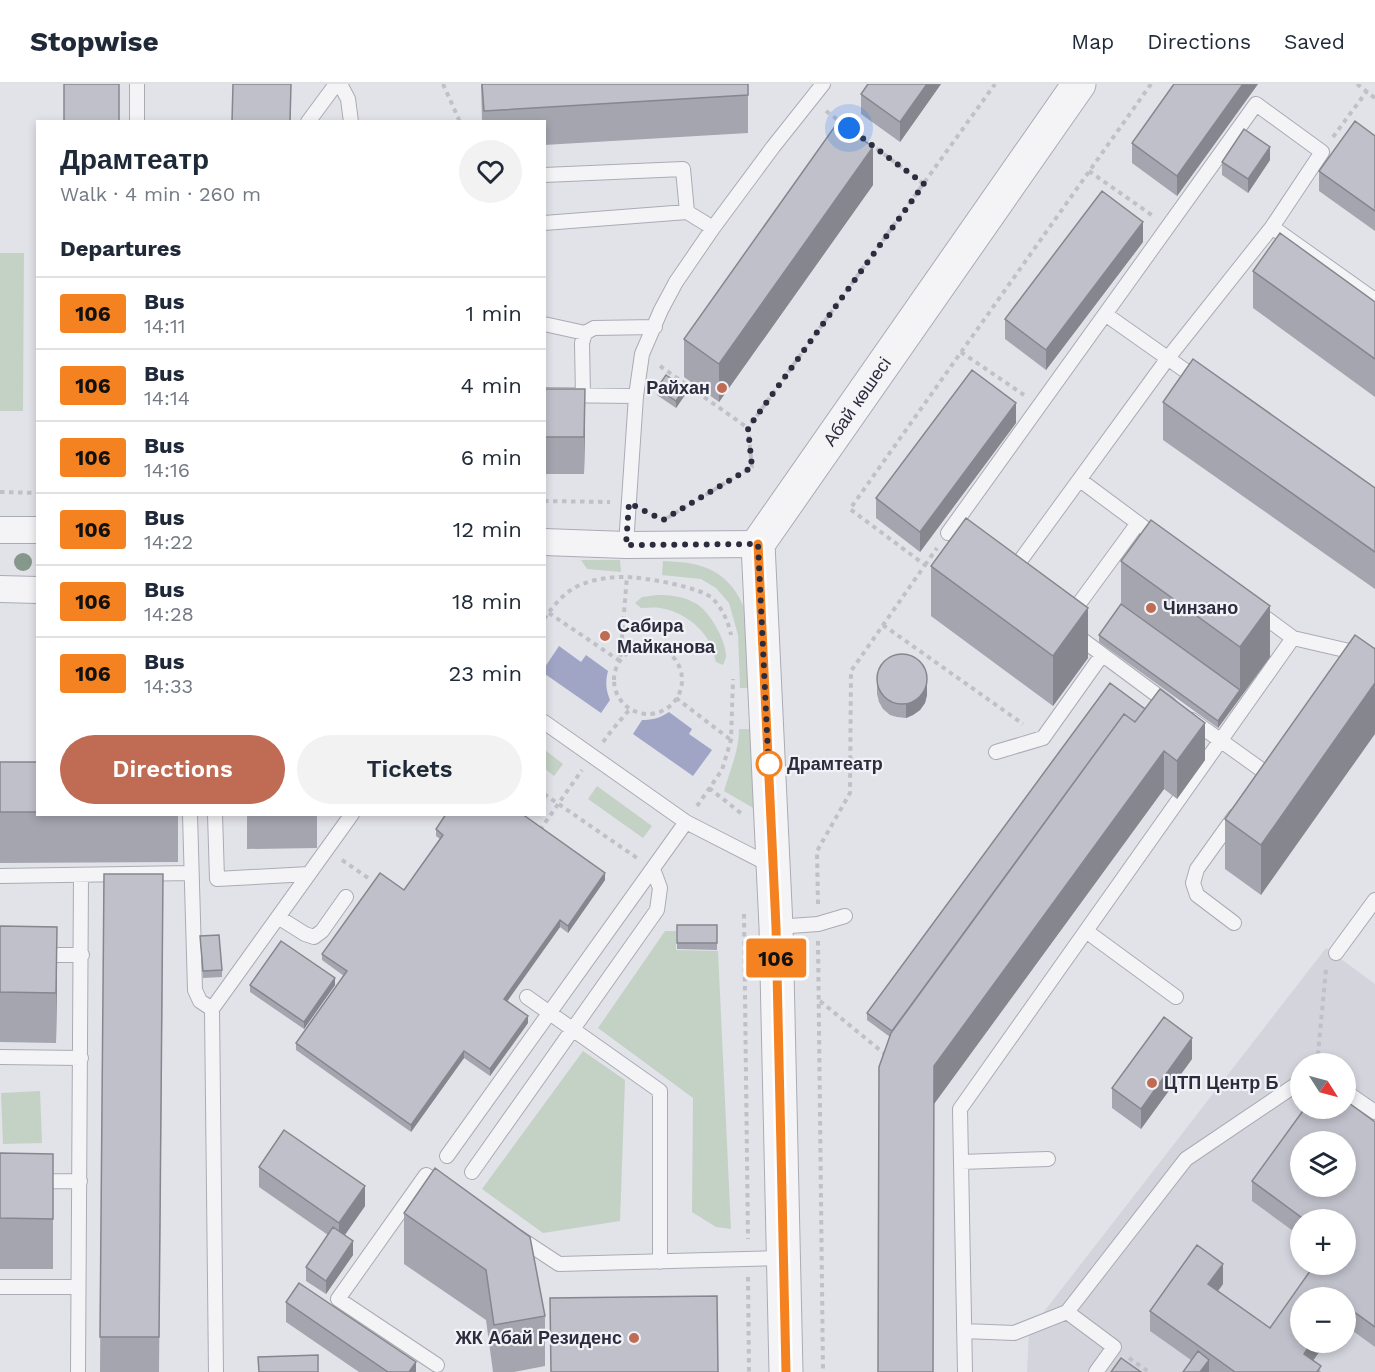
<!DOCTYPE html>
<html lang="en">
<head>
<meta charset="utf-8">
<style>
  body { margin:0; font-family:"Work Sans",sans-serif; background:#f2f2f3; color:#1f2937; height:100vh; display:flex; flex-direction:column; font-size:22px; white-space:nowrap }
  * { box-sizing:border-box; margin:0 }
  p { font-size:20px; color:#747a83 }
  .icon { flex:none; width:33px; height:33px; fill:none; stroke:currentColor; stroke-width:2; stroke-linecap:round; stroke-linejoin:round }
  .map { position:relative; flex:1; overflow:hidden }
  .sheet { position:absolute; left:36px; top:36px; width:510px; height:696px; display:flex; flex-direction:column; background:#fff; border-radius:0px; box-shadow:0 3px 9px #0003 }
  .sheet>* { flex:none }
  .badge { padding:0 12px; border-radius:4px; font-size:21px; line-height:39px }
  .needle { width:39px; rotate:126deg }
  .buttons { position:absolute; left:1290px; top:969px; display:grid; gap:12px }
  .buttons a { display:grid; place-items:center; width:66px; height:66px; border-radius:50%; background:#fff; box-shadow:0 3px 9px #0003; font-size:30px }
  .you { position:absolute; width:30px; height:30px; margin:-15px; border:4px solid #fff; border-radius:50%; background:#1a73e8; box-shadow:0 0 0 9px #1a73e833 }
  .map>.badge { position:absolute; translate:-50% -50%; box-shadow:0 0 0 3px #fff }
  h2 { padding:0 24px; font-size:22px; line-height:54px }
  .round { display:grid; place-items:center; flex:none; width:63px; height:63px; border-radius:32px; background:#f2f2f3 }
  .headline { display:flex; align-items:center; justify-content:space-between; height:102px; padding:0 24px }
  h1 { font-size:28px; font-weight:600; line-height:45px }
  .primary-button { display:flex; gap:12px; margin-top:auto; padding:12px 24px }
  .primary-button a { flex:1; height:69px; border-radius:36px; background:#c06c55; color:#fff; font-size:24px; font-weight:600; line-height:69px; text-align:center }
  .primary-button a+a { background:#f2f2f3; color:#1f2937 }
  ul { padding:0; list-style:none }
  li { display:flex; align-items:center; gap:18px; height:72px; padding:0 24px; border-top:2px solid #e0e1e3 }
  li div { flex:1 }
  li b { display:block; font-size:22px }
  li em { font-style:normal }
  li .badge { min-width:66px; font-weight:700; text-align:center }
  header { display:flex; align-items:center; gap:36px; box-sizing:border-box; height:84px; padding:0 30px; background:#fff; border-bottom:2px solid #e0e1e3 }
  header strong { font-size:28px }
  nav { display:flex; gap:33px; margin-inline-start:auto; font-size:21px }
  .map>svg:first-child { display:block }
  .built { fill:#d4d4dd; fill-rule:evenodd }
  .green { fill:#c4d2c6 }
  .water { fill:#a1a5c5 }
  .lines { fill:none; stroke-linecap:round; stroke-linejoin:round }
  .service-casing { stroke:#ababb6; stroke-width:16 }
  .minor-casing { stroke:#ababb6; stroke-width:28 }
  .tertiary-casing { stroke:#ababb6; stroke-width:35 }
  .path { stroke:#c0c0c7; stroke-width:4; stroke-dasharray:4.5 4.5; stroke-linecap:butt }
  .service { stroke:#f4f4f7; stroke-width:14 }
  .minor { stroke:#f4f4f7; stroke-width:26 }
  .tertiary { stroke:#f4f4f7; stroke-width:33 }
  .tree { fill:#86978c }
  .wall { fill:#a5a5af }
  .shaded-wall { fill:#86868e }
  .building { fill:#c0c0cb; stroke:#86868e; stroke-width:1.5; fill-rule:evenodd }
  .line-casing { stroke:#fff; stroke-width:14 }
  .line { stroke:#f58220; stroke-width:9 }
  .walk { stroke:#2c2c3f; stroke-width:6; stroke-dasharray:0 10.8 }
  .poi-dot { fill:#c06c55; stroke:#f1f2f6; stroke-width:2 }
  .stop-dot { fill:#fff; stroke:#f58220; stroke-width:3 }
  .labels { text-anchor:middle; stroke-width:4.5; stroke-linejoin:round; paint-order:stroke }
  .poi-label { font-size:18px; font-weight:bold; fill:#2c2c3f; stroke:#f1f2f6; text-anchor:start }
  .street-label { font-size:18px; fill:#2c2c3f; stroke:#f1f2f6 }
  .stop-label { font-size:18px; font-weight:bold; fill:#2c2c3f; stroke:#f1f2f6; text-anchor:start }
</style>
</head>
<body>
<header>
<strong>Stopwise</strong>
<nav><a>Map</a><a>Directions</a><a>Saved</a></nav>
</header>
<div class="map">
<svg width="1375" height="1288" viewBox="0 0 1375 1288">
  <rect width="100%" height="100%" fill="#e2e2e9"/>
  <path class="built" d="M 1326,864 L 1375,900 L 1375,1288 L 1027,1288 L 1029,1247 ZM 1300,980 L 1346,980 L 1346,1024 L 1300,1024 ZM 1300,1058 L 1346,1058 L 1346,1102 L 1300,1102 ZM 1300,1136 L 1346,1136 L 1346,1180 L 1300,1180 ZM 1300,1214 L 1346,1214 L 1346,1258 L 1300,1258 Z"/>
  <path class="green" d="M 0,169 L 24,169 L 23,327 L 0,327 Z
    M 581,476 L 620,476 L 621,488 L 587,485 Z
    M 663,477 C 679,478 694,478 709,485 C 754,506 753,562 754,604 L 740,604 L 738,551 L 729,519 L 716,504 L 701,495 L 662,491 Z
    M 657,511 C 671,511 683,512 695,519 C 709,526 726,556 726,572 C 726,574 724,579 723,581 L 716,578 C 714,572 712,565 710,559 C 700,541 681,527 660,524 C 654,523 647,524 641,524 L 635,519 L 642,513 Z
    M 739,645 L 753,645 L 755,725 L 724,707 C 730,686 739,667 739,645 Z
    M 545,666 L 563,680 L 554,692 L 545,685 Z
    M 597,702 L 652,742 L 643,754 L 588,715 Z
    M 665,847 L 676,847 L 676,866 L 718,867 L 731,1145 L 716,1143 L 692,1128 L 693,1014 L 598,944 Z
    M 583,967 L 625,996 L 620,1137 L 543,1149 L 482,1105 Z
    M 40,1007 L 42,1059 L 3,1060 L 1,1009 Z"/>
  <path class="water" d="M 559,562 L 581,578 L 586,571 L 608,587 C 605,598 606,606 610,616 L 601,629 L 545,590 L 545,583 Z
    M 669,628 L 692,645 L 689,650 L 712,666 L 693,692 L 633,650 L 642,636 C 653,636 660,634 669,628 Z"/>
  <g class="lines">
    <defs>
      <path id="service" d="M 340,0 L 348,15 L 351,38
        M 137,38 L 137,0
        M 308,38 L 336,0
        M 544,91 L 683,85 L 687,128
        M 544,139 L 687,128 L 713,144
        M 1272,143 L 1375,216
        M 1105,230 L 1200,297
        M 544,240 L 585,249
        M 544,311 L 636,312
        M 583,312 L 582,259 L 585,249 L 594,244 L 655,243
        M 1080,396 L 1158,454
        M 948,449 L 1256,20 L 1322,68 L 1272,143 L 1168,274 L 1012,488
        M 626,461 L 636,312 L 642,270 L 661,226 L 676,198 L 713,144 L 773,63 L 823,0
        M 1255,526 L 1293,554 L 1375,573
        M 1070,532 L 1138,439
        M 1076,551 L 1169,620
        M 1192,636 L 1266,689
        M 544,638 L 686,738 L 772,782
        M 996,668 L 1043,654 L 1102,571
        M 190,730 L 195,906 L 200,917 L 212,925
        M 215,730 L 217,795 L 309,790
        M 0,792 L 191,789
        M 278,833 L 305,850 L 314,853 L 322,847 L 346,813
        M 1234,839 L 1197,811 L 1193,799 L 1197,785 L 1235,732
        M 776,843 L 818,840 L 845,832
        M 1086,847 L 1176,913
        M 1336,869 L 1375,816
        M 41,871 L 82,871
        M 527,913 L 660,1007 L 660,1178
        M 0,973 L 81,974
        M 1346,1008 L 1375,1028
        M 447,1072 L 686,738
        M 961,1078 L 1048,1075
        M 472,1088 L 657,826 L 660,804 L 653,785
        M 0,1098 L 80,1097
        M 518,1153 L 559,1180 L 784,1174
        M 0,1203 L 78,1203
        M 1067,1228 L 1114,1263 L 1096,1288
        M 964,1247 L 1014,1249 L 1067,1228 L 1186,1075 L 1300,998
        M 437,1281 L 338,1215 L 426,1091 L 443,1102
        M 78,1288 L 81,791
        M 216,1288 L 212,925 L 352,730
        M 965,1288 L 960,1025 L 1293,554"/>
      <path id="minor" d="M 0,446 L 38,446
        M 544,458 L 626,461 L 758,460
        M 0,505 L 38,506"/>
      <g id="tertiary">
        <path id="s1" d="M 786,1288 L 776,843 L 758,460 L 1079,0"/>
      </g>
    </defs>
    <use href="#service" class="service-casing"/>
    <use href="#minor" class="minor-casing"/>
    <use href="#tertiary" class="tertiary-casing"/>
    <path class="path" d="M 443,0 L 460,38
      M 1357,0 L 1375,14
      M 826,27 L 924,100
      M 1333,53 L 1367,7
      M 1089,87 L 1153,132
      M 961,268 L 1024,311
      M 660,282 L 748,344
      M 0,408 L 38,409
      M 544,417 L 610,418
      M 667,434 L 752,383 L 748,344 L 995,0
      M 925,481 L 937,464
      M 549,529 L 620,577 L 627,492
      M 544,535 C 554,521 564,508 580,501 C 594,495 610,493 625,493 C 642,493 702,503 713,515 C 722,524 729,539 731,551
      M 883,541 L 1023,640
      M614 596a34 34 0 1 1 68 0a34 34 0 1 1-68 0Z
      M 676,614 L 731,656
      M 603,658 L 612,646 L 630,625
      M 709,704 L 742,730
      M 544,710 L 637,774
      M 697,722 L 722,686 L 731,656 L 733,595
      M 540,746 L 582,686
      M 342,776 L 371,796
      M 818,820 L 817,767 L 850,709 L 851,587 L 925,481 L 850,425 L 1151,0
      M 744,830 L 748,1155
      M 818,857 L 823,1288
      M 820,917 L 886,971
      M 1317,980 L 1326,885
      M 748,1193 L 749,1288
      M 1129,1274 L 1149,1288"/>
    <use href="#service" class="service"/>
    <use href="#minor" class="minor"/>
    <use href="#tertiary" class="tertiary"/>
  </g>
  <circle class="tree" cx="23" cy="478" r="9"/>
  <path class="wall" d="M 481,0 L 748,0 L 748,49 L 544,61 L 544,38 L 482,38 Z
    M 941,0 L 900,58 L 861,30 L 861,10 Z
    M 1174,0 L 1258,0 L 1177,112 L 1132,79 L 1132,59 Z
    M 1375,52 L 1375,147 L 1319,107 L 1319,87 Z
    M 1270,76 L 1248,109 L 1222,91 L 1222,78 Z
    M 873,101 L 719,318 L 684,293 L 684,255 Z
    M 1143,158 L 1046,286 L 1005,255 L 1005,235 Z
    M 1253,187 L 1375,218 L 1375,313 L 1253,224 Z
    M 657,304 L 685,311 L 676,324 L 657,311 Z
    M 544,305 L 585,343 L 584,390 L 544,390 Z
    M 1163,318 L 1375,404 L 1375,505 L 1163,356 Z
    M 1016,339 L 920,468 L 876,434 L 876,414 Z
    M 1121,477 L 1270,573 L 1218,644 L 1099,558 L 1099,551 L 1121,520 Z
    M 931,482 L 1088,574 L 1053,622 L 931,532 Z
    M 1375,565 L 1261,811 L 1225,785 L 1225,735 Z
    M 877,596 L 927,611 L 925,619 L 920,626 L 913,631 L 906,634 L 897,633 L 890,631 L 883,625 L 879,618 L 877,610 Z
    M 1110,599 L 1205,676 L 1177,715 L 1164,705 L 934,1020 L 890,953 L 867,936 L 867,929 Z
    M 0,678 L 38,678 L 38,730 L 178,730 L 178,778 L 0,779 Z
    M 247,730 L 317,730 L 317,764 L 247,765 Z
    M 436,745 L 605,796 L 568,849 L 560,843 L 507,917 L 528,939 L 490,992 L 464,974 L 411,1048 L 296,966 L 296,959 L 344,892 L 322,876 L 322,870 L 404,806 L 440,755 L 436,752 Z
    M 104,790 L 163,840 L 159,1288 L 100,1288 Z
    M 677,841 L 717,841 L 717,866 L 677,865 Z
    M 0,842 L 57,894 L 56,959 L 0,958 Z
    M 200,852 L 222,886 L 222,893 L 203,894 Z
    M 250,901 L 335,901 L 304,945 L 250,908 Z
    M 1192,975 L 1141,1045 L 1112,1024 L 1112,1004 Z
    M 1375,1038 L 1375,1263 L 1346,1242 L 1346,1214 L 1300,1258 L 1326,1258 L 1313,1277 L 1321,1288 L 1183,1288 L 1191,1276 L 1150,1247 L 1150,1227 L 1223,1200 L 1218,1207 L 1270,1244 L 1346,1180 L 1346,1136 L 1300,1136 L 1300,1152 L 1252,1117 L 1252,1097 Z
    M 0,1069 L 53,1120 L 53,1185 L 0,1185 Z
    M 259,1083 L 365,1122 L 345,1151 L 353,1171 L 326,1210 L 306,1197 L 306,1183 L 328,1151 L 259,1103 Z
    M 435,1084 L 545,1232 L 545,1282 L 514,1288 L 493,1288 L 486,1236 L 404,1180 L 404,1129 Z
    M 286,1218 L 416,1288 L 359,1288 L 286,1238 Z"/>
  <path class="shaded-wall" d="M 927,0 L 941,0 L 900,58 L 900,38 Z
    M 1243,0 L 1258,0 L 1177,112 L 1177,92 Z
    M 873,63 L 873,101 L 719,318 L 719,280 Z
    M 1270,63 L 1270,76 L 1248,109 L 1248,95 Z
    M 1143,138 L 1143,158 L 1046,286 L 1046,266 Z
    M 685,304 L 685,311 L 676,324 L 676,317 Z
    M 585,305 L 585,343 L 584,390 L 584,353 Z
    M 1016,319 L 1016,339 L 920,468 L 920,448 Z
    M 1270,522 L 1270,573 L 1218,644 L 1218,637 L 1240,606 L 1240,563 Z
    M 1088,524 L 1088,574 L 1053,622 L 1053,572 Z
    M 927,598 L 927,611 L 925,619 L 920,626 L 913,631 L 906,634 L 906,620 Z
    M 1375,599 L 1375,650 L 1261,811 L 1261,761 Z
    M 1205,639 L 1205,676 L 1177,715 L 1177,677 Z
    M 1164,667 L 1164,705 L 934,1020 L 934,982 Z
    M 605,789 L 605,796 L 568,849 L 568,842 Z
    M 560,836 L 560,843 L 504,922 L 504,915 Z
    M 57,843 L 57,894 L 56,959 L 56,909 Z
    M 335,894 L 335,901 L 304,945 L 304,938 Z
    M 528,932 L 528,939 L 490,992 L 490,985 Z
    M 1192,954 L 1192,975 L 1141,1045 L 1141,1025 Z
    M 464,967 L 464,974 L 411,1048 L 411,1041 Z
    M 365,1102 L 365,1122 L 339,1159 L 339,1139 Z
    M 353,1157 L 353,1171 L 326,1210 L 326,1197 Z
    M 1223,1180 L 1223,1200 L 1208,1220 L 1208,1200 Z
    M 1312,1258 L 1326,1258 L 1305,1288 L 1304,1270 Z
    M 1209,1276 L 1209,1288 L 1200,1288 Z
    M 416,1278 L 416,1288 L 409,1288 Z"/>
  <path class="building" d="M 64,0 L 119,0 L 119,38 L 64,38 Z
    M 233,0 L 291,0 L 290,38 L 232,38 Z
    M 482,0 L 748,0 L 748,11 L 484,27 Z
    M 868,0 L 927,0 L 900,38 L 861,10 Z
    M 1174,0 L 1243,0 L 1177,92 L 1132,59 Z
    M 1355,37 L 1375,52 L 1375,127 L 1319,87 Z
    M 838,38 L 873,63 L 719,280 L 684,255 Z
    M 1244,45 L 1270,63 L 1248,95 L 1222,78 Z
    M 1102,107 L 1143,138 L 1046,266 L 1005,235 Z
    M 1280,149 L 1375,218 L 1375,275 L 1253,187 Z
    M 1193,275 L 1375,404 L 1375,468 L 1163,318 Z
    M 972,286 L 1016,319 L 920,448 L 876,414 Z
    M 666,291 L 685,304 L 676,317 L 657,304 Z
    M 544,305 L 585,305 L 584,353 L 544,353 Z
    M 966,434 L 1088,524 L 1053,572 L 931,482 Z
    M 1151,436 L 1270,522 L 1240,563 L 1121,477 Z
    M 1121,520 L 1240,606 L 1218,637 L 1099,551 Z
    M 1355,551 L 1375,565 L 1375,599 L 1261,761 L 1225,735 Z
    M877 595a25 25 0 1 1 50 0a25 25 0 1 1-50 0Z
    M 1110,599 L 1145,625 L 1135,638 L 1124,630 L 892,947 L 867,929 Z
    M 1160,605 L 1205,639 L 1177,677 L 1164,667 L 934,982 L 933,1288 L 878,1288 L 879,983 L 891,949 L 1124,630 L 1135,638 Z
    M 0,678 L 38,678 L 38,728 L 0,728 Z
    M 446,730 L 522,730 L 605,789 L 568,842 L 560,836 L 504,915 L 528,932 L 490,985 L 464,967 L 411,1041 L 296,959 L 347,887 L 322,870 L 380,789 L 404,806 L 443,751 L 436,745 Z
    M 104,790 L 163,790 L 159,1253 L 100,1253 Z
    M 677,841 L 717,841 L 717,859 L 677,859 Z
    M 0,842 L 57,843 L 56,909 L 0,908 Z
    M 219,851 L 222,886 L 203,887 L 200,852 Z
    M 281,857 L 335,894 L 304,938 L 250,901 Z
    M 1164,933 L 1192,954 L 1141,1025 L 1112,1004 Z
    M 1346,1017 L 1375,1038 L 1375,1243 L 1346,1222 L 1346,1214 L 1300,1214 L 1300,1258 L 1312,1258 L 1304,1270 L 1321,1282 L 1317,1288 L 1235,1288 L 1150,1227 L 1197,1161 L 1223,1180 L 1208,1200 L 1270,1244 L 1315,1180 L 1346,1180 L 1346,1136 L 1305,1136 L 1252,1097 L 1305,1024 L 1346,1024 ZM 1300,1058 L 1346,1058 L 1346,1102 L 1300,1102 Z
    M 284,1046 L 365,1102 L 339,1139 L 259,1083 Z
    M 0,1069 L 53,1070 L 53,1135 L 0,1134 Z
    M 435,1084 L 530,1153 L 545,1232 L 494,1241 L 486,1186 L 404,1129 Z
    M 333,1143 L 353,1157 L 326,1197 L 306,1183 Z
    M 299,1199 L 416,1278 L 409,1288 L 388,1288 L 286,1218 Z
    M 717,1212 L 718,1288 L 551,1288 L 550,1214 Z
    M 1198,1267 L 1209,1276 L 1200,1288 L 1183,1288 Z
    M 318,1271 L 318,1288 L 259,1288 L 258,1273 Z
    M 1121,1274 L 1141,1288 L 1111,1288 Z"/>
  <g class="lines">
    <defs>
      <path id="line" d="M 758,460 L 776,843 L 786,1288"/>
    </defs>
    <use href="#line" class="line-casing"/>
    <use href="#line" class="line"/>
    <path class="walk" d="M 769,680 L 769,690 L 758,460 L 626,461 L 629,419 L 663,436 L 752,383 L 748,344 L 924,100 L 849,44"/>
  </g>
  <g class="poi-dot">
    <circle cx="722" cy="304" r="6"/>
    <circle cx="1151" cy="524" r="6"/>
    <circle cx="605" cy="552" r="6"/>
    <circle cx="1152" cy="999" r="6"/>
    <circle cx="634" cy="1254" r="6"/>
  </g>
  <circle class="stop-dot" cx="769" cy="680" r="12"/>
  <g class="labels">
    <g class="poi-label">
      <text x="710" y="310" text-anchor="end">Райхан</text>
      <text x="1163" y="530">Чинзано</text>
      <text x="617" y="548">Сабира<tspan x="617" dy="21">Майканова</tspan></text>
      <text x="1164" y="1005">ЦТП Центр Б</text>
      <text x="622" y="1260" text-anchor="end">ЖК Абай Резиденс</text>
    </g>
    <g class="street-label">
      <text dy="6" stroke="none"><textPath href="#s1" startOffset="1002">Абай көшесі</textPath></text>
    </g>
    <g class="stop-label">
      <text x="787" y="686">Драмтеатр</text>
    </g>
  </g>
</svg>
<div class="buttons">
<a><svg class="needle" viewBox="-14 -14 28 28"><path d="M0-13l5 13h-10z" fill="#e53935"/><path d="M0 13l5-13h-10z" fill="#747a83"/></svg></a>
<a><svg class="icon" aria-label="layers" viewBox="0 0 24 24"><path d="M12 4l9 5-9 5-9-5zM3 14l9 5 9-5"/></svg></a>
<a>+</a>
<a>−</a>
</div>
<div class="you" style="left:849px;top:44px"></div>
<b class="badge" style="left:776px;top:874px;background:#f58220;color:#111">106</b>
<section class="sheet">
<div class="headline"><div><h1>Драмтеатр</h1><p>Walk · 4 min · 260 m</p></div><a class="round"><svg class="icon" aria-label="heart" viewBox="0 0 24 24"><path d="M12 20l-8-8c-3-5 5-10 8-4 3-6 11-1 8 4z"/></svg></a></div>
<h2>Departures</h2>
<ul>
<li><span class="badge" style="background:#f58220;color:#111">106</span><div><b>Bus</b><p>14:11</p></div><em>1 min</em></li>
<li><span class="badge" style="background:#f58220;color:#111">106</span><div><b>Bus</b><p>14:14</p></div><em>4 min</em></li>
<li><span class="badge" style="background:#f58220;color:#111">106</span><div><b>Bus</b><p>14:16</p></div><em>6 min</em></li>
<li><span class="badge" style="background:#f58220;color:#111">106</span><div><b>Bus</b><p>14:22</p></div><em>12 min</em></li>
<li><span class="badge" style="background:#f58220;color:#111">106</span><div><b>Bus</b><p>14:28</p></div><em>18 min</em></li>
<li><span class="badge" style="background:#f58220;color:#111">106</span><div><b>Bus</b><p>14:33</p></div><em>23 min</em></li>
</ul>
<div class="primary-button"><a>Directions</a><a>Tickets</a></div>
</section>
</div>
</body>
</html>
